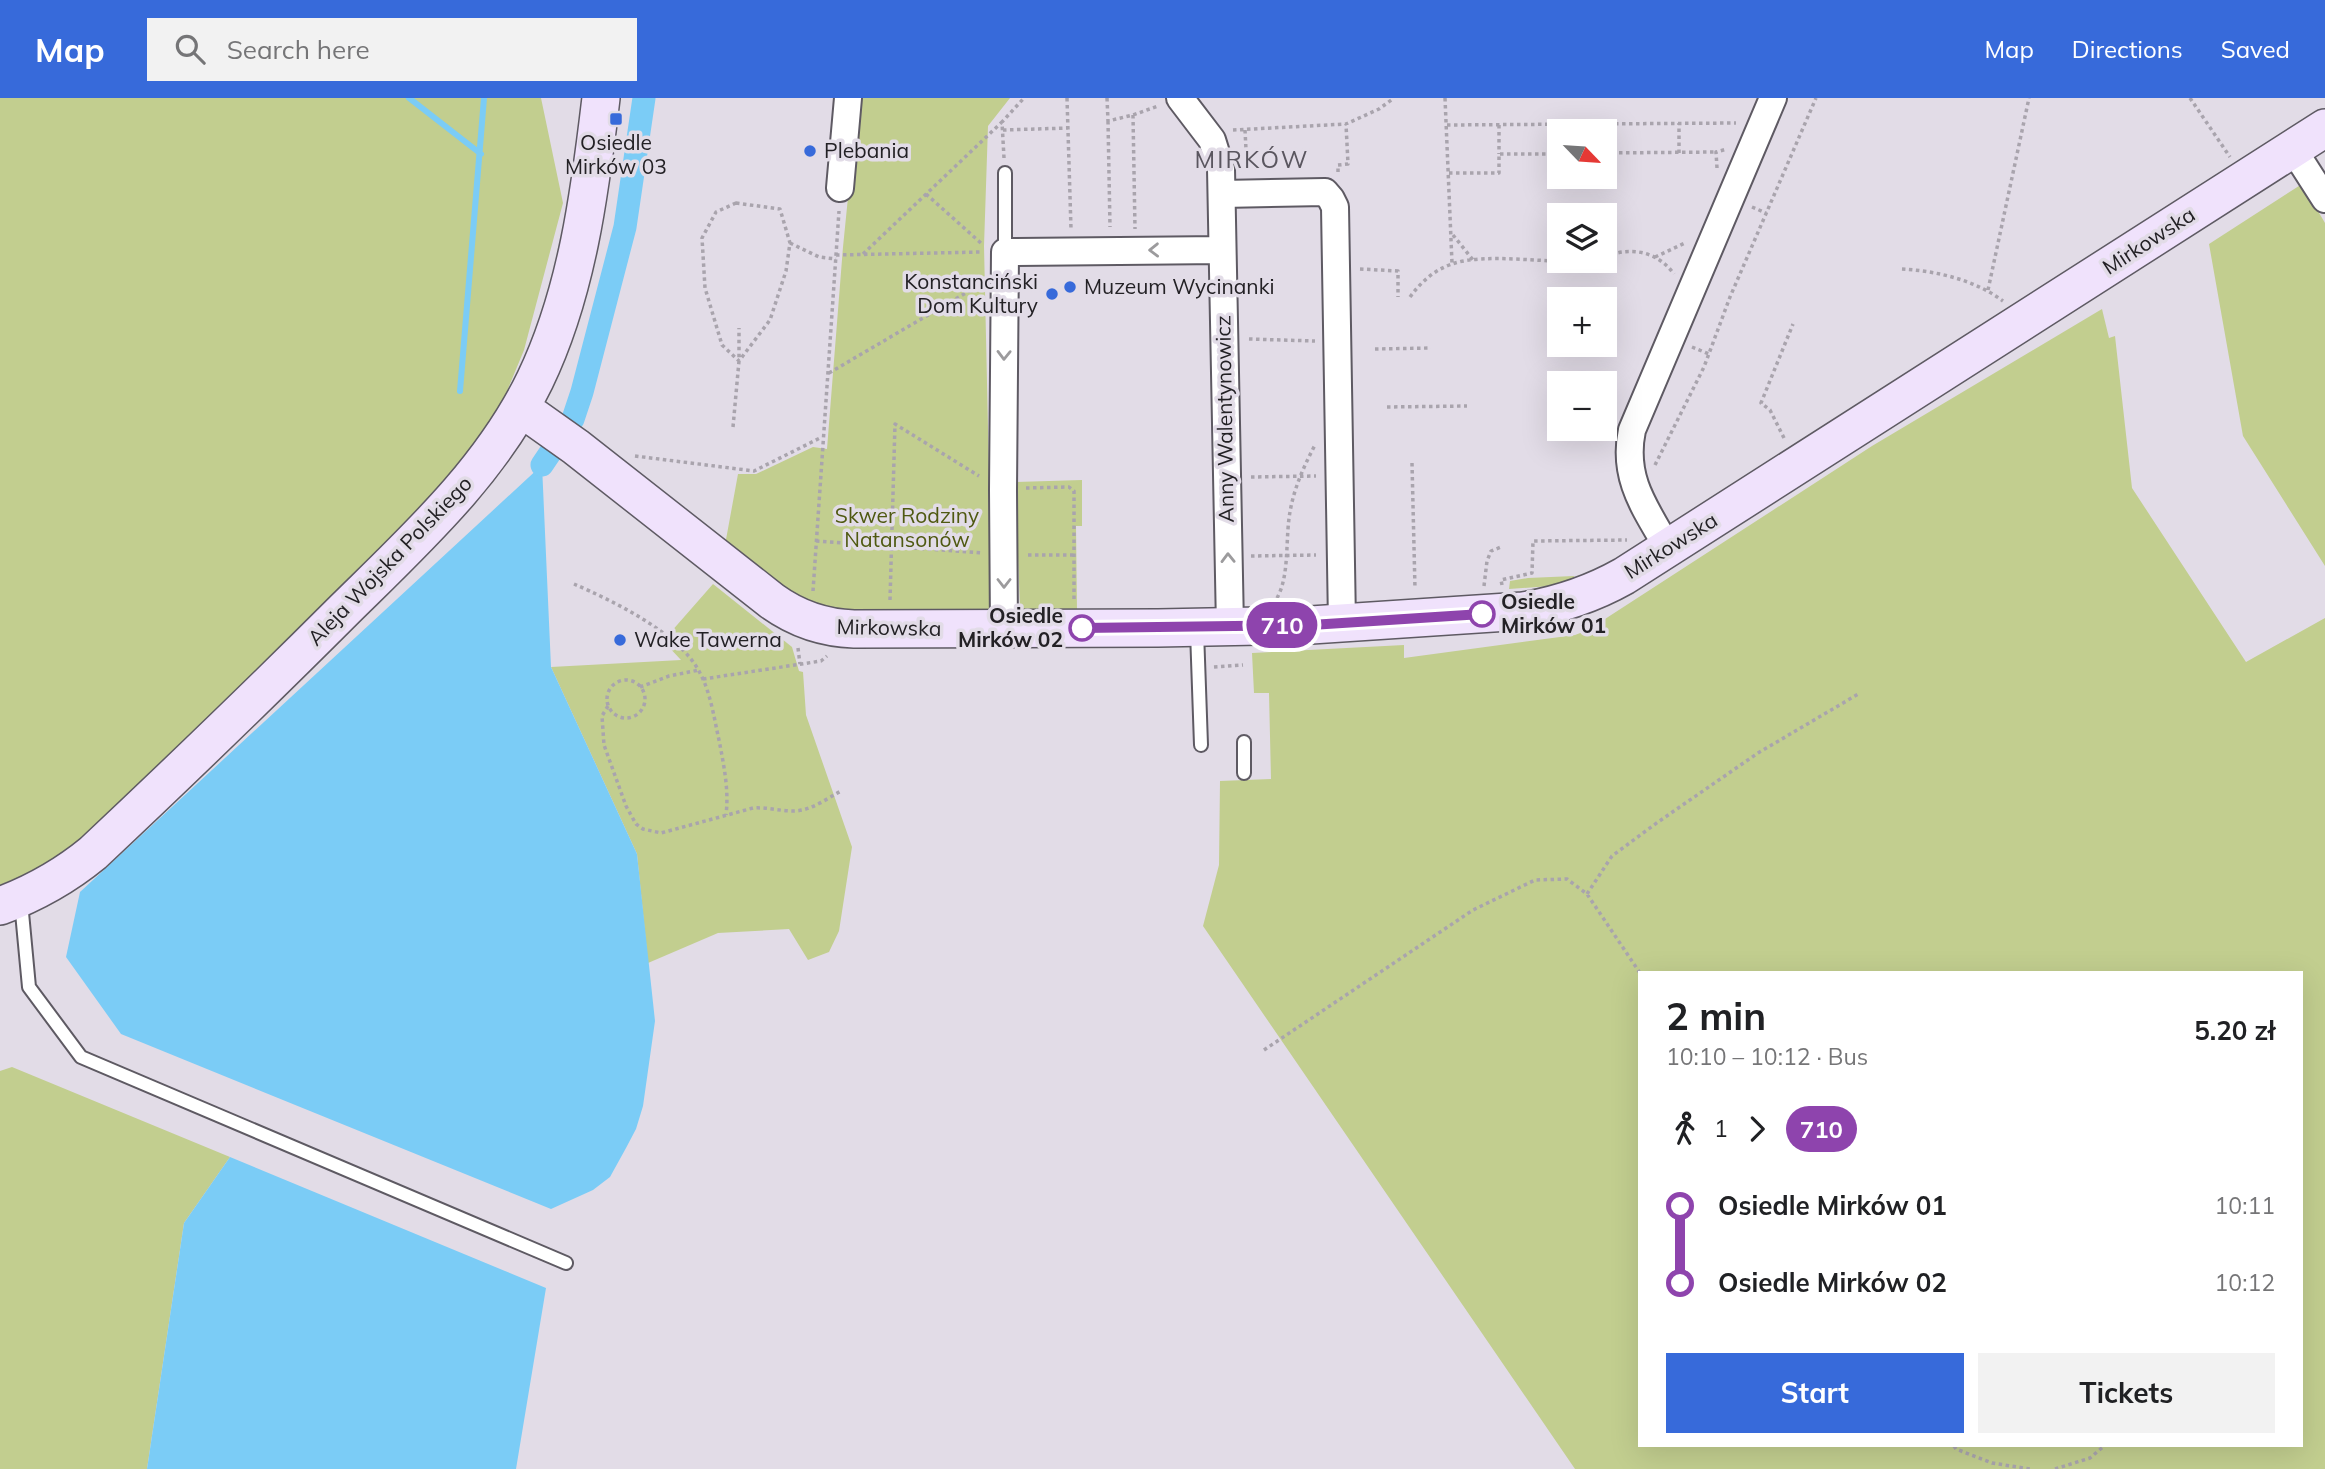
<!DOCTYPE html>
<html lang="en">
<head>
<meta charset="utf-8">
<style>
  body { margin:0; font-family:Mulish,sans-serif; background:#f2f2f2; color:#202124; height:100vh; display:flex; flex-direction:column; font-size:26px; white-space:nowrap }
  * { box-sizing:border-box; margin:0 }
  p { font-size:23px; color:#757577 }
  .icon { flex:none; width:38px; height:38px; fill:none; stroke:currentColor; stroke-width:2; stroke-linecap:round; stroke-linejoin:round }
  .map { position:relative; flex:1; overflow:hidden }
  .panel { position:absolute; left:1638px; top:873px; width:665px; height:476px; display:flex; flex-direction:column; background:#fff; border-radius:0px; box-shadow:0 7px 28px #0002 }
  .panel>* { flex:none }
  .badge { padding:0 14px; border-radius:23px; font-size:24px; line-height:46px }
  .needle { width:46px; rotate:115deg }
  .buttons { position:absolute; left:1547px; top:21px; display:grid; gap:14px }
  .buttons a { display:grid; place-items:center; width:70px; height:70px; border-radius:0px; background:#fff; box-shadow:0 7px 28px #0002; font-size:35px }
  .map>.badge { position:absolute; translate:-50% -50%; box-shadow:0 0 0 4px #fff }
  .legs { display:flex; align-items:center; gap:10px; height:77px; padding:0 28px; font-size:23px }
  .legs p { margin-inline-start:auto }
  .overview { display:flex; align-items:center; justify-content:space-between; height:119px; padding:0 28px }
  h1 { font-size:38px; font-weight:700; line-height:52px }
  .primary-button { display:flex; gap:14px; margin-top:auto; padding:14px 28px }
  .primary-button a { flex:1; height:80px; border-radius:0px; background:#376ada; color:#fff; font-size:28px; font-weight:700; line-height:80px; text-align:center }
  .primary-button a+a { background:#f2f2f2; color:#202124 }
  ul { padding:0 28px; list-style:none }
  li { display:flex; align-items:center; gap:24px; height:77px; font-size:26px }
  li i { display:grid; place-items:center; width:10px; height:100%; margin:0 9px; background:currentColor }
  li i::after { content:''; width:18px; height:18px; margin:-9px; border:5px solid; border-radius:50%; background:#fff }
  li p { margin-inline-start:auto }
  li:first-child i { background:linear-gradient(#0000 50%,currentColor 0) }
  li:last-child i { background:linear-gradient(currentColor 50%,#0000 0) }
  header { display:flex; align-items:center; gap:42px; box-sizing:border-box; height:98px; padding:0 35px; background:#376ada; color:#fff }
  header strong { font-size:33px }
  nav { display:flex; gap:38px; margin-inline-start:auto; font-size:24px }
  .search { width:490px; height:63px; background:#f2f2f2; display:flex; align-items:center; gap:18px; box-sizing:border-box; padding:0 24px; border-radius:0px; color:#757577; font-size:26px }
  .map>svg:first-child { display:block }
  .green { fill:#c2ce8f; fill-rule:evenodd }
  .water { fill:#7bccf6 }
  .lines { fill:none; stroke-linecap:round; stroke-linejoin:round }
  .stream { stroke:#7bccf6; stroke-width:6 }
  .canal { stroke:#7bccf6; stroke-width:23 }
  .lane-casing { stroke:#5e5a63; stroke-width:16 }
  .street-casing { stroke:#5e5a63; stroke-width:30 }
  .secondary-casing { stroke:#5e5a63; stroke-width:40 }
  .path { stroke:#a9a4ad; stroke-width:3.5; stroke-dasharray:3.5 3.5; stroke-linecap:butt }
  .lane { stroke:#fff; stroke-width:12 }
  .street { stroke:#fff; stroke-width:26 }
  .secondary { stroke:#f0e2fc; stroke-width:37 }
  .oneway { stroke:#9c9b9d }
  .line-1-casing { stroke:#fff; stroke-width:16 }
  .line-1 { stroke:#8e44ad; stroke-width:10 }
  .poi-dot { fill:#376ada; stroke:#e2dce7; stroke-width:2.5 }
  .stop-1-dot { fill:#fff; stroke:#8e44ad; stroke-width:3.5 }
  .labels { text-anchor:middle; stroke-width:7; stroke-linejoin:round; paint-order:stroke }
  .poi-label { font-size:21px; fill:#232125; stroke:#e2dce7; text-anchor:start }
  .street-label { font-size:21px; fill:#232125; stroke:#e2dce7 }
  .park-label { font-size:21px; fill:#4f5911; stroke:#e2dce7 }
  .stop-label { font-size:21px; font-weight:bold; fill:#232125; stroke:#e2dce7; text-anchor:start }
  .quarter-label { font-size:24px; letter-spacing:2px; fill:#5a565f; stroke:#e2dce7 }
</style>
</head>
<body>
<header>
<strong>Map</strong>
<div class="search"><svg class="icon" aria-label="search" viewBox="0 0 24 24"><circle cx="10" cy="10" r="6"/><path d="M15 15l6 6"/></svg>Search here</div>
<nav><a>Map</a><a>Directions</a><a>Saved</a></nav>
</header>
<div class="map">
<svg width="2325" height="1371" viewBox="0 0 2325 1371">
  <rect width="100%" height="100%" fill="#e2dce7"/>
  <path class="green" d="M 0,0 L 541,0 L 563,105 L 524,252 L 491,332 L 446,384 L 191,642 L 80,748 L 38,771 L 0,787 Z
    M 858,0 L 1010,0 L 988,28 L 984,148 L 992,512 L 870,515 L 819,512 L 804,505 L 725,447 L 738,376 L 756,376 L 813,349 L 827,351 L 843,149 Z
    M 2302,86 L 2325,125 L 2325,468 L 2243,338 L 2209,146 Z
    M 2102,211 L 2109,240 L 2115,238 L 2132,390 L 2246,564 L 2325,520 L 2325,1371 L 1575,1371 L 1203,828 L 1219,767 L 1220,683 L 1271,681 L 1269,595 L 1254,595 L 1252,555 L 1404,547 L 1404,560 L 1575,537 L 1588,532 L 1872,348 ZM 2301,875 L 2301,1348 L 1640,1348 L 1640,875 Z
    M 1082,382 L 1082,428 L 1076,428 L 1077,513 L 1025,514 L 1020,509 L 1015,384 Z
    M 1574,478 L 1576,483 L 1551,488 L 1509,491 L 1510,483 L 1528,480 Z
    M 713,486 L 792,549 L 799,573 L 803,574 L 806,617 L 852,749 L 839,833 L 829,854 L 808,862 L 789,831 L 718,835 L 648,865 L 637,756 L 551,569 L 681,562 L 665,545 L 670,535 Z
    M 12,969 L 230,1059 L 184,1125 L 147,1371 L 0,1371 L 0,973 Z"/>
  <path class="water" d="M 542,367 L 551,569 L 637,756 L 655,923 L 643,1008 L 636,1031 L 626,1050 L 610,1079 L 593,1092 L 551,1111 L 121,936 L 66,859 L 80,794 Z
    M 230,1059 L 546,1190 L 516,1371 L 147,1371 L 184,1125 Z"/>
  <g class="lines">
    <path class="stream" d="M 409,0 L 481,56
      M 460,293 L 484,0"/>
    <path class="canal" d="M 542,367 L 573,321 L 582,294 L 625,129 L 644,0"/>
    <defs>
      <path id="lane" d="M 1005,154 L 1005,75
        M 1197,533 L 1201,647
        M 1244,644 L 1244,675
        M 21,804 L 29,889 L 81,959 L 566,1165"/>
      <path id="street" d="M 1180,0 L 1212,42 L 1221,71 L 1230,529
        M 2293,51 L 2325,101
        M 840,90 L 848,0
        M 1222,96 L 1325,94 L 1331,101 L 1335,109 L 1342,525
        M 1668,450 C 1645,410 1622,380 1632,332 L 1773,0
        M 1004,531 L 1003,392 L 1005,154 L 1222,152"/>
      <path id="secondary" d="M 521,310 L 576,349 L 772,503 C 797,521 823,530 854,531 L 1158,530 L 1311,527 L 1523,513 C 1559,507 1592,496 1624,478 L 2325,30
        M 0,808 C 35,795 65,778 93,755 C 178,675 262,594 344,512 C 415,442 491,373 535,282 C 577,195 590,94 601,0"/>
    </defs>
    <use href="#lane" class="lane-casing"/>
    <use href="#street" class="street-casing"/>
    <use href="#secondary" class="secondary-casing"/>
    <path class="path" d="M 1067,0 L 1071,131
      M 1107,0 L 1108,23 L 1133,17 L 1158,8
      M 1445,0 L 1452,165
      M 2190,0 L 2230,59
      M 1133,17 L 1135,131
      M 1108,23 L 1110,129
      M 1447,27 L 1736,25
      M 1499,27 L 1499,56
      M 1003,32 L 1068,30
      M 1233,32 L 1346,26 L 1379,11 L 1394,0
      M 1245,32 L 1247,71
      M 1605,55 L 1716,54
      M 1608,55 L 1608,26
      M 1679,55 L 1679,25
      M 1553,56 L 1553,26
      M 1004,60 L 1002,24 L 1024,0
      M 1717,70 L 1716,54 L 1727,51
      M 1338,74 L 1338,67 L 1348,66 L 1346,26
      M 1449,75 L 1499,75 L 1499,56 L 1559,56
      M 926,96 L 982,146
      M 736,105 L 780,111 L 790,145 L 786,173 L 770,222 L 739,263 L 722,247 L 705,190 L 702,140 L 716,114 Z
      M 1752,109 L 1766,115
      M 1453,137 L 1473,162
      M 790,145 L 819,159 L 836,161
      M 863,156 L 1002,24
      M 836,157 L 982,154
      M 1605,159 C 1630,148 1657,153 1674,176
      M 1655,159 L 1685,145
      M 1360,171 L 1398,173 L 1398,199
      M 1902,171 C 1937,173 1975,182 2003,203
      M 1988,192 L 2029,0
      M 1410,199 C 1421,184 1434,172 1452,166 C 1486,154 1548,166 1587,163
      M 1249,241 L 1315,243
      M 1692,249 L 1709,256
      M 1375,251 L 1431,250
      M 829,275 L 981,186
      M 1387,309 L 1467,308
      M 733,329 L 739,263 L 739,230
      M 1784,340 L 1770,312 L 1761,305 L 1793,226
      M 635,358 L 754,373 L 822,339
      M 1412,365 L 1415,491
      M 1655,367 L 1704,269 L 1730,199 L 1816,0
      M 1251,379 L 1316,378
      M 1026,390 L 1069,389 L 1074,393 L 1074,504
      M 816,443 L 982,455
      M 1028,457 L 1074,457
      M 1251,458 L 1316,457
      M 574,486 C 613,503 680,535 700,575 C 711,596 714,620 719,642 C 724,668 729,692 726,717
      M 1502,487 L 1501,482 L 1532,475 L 1533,443 L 1627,442
      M 1484,488 L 1487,463 L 1491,453 L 1501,449
      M 813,493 L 839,113
      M 1277,500 C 1290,477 1285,441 1290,414 C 1294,390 1304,368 1315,347
      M 890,502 L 895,326 L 979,378
      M 798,550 L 800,566
      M 1214,569 L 1243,567
      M 703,581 L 821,563 L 827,558
      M607 601a19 19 0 1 1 38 0a19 19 0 1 1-38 0Z
      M 640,589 L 669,578 L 699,572
      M 608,608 L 602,618 L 604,647 L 626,708 L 636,726 L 643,731 L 661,735 L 753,710 C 767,709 780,713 793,713 C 811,713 826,701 841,693
      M 1587,796 L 1612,758 L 1658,724 L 1758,655 L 1860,595
      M 1264,952 L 1473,812 L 1535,782 L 1567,781 L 1587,796 L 1640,875
      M 1954,1348 L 1956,1351 L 1992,1365 L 2030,1371
      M 2055,1371 L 2090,1360 L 2104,1348"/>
    <use href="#lane" class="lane"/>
    <use href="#street" class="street"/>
    <use href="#secondary" class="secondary"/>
  </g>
  <defs><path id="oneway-chevron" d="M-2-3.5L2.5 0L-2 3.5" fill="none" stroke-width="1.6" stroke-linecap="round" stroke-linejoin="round" transform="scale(1.75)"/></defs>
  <g class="oneway">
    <use href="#oneway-chevron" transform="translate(1154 152) rotate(179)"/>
    <use href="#oneway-chevron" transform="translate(1004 257) rotate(91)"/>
    <use href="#oneway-chevron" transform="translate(1228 460) rotate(-91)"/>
    <use href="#oneway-chevron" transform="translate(1004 485) rotate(90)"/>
  </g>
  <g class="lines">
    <defs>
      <path id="line-1" d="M 1082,530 L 1311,527 L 1482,516"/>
    </defs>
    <use href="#line-1" class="line-1-casing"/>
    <use href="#line-1" class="line-1"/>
  </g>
  <g class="poi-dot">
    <rect x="609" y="14" width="14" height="14" rx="3.5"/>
    <circle cx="810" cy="53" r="7"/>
    <circle cx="1070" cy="189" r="7"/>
    <circle cx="1052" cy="196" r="7"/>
    <circle cx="620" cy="542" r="7"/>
  </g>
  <g class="stop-1-dot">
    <circle cx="1482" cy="516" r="12"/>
    <circle cx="1082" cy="530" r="12"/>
  </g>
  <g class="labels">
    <g class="poi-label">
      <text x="616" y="52" text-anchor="middle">Osiedle<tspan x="616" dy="24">Mirków 03</tspan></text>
      <text x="824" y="60">Plebania</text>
      <text x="1038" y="191" text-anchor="end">Konstanciński<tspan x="1038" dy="24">Dom Kultury</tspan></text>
      <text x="1084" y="196">Muzeum Wycinanki</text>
      <text x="634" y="549">Wake Tawerna</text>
    </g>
    <g class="street-label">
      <text transform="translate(2149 143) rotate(-33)" y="7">Mirkowska</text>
      <text transform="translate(1225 321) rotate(-91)" y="7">Anny Walentynowicz</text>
      <text transform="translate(1671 448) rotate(-32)" y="7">Mirkowska</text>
      <text transform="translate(390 463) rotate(-46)" y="7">Aleja Wojska Polskiego</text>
      <text transform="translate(889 530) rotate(1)" y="7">Mirkowska</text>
    </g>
    <g class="park-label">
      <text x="907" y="425">Skwer Rodziny<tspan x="907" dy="24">Natansonów</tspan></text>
    </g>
    <g class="stop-label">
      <text x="1501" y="511">Osiedle<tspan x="1501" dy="24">Mirków 01</tspan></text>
      <text x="1063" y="525" text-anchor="end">Osiedle<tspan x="1063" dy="24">Mirków 02</tspan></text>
    </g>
    <g class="quarter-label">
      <text x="1252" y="70">MIRKÓW</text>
    </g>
  </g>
</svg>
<div class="buttons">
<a><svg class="needle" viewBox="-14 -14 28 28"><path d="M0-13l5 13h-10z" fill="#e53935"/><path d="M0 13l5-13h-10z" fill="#757577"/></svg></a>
<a><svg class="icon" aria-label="layers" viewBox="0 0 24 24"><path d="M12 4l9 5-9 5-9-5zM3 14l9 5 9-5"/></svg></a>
<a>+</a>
<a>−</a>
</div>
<b class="badge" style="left:1282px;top:527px;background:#8e44ad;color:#fff">710</b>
<section class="panel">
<div class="overview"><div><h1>2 min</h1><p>10:10 – 10:12 · Bus</p></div><b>5.20 zł</b></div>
<div class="legs"><svg class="icon" aria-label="walk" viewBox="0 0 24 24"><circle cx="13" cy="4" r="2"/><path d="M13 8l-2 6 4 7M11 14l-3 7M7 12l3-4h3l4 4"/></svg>1<svg class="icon" aria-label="forward" viewBox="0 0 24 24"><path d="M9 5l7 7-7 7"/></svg><b class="badge" style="background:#8e44ad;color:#fff">710</b></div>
<ul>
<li><i style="color:#8e44ad"></i><b>Osiedle Mirków 01</b><p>10:11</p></li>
<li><i style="color:#8e44ad"></i><b>Osiedle Mirków 02</b><p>10:12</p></li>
</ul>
<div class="primary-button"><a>Start</a><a>Tickets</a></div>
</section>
</div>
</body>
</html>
